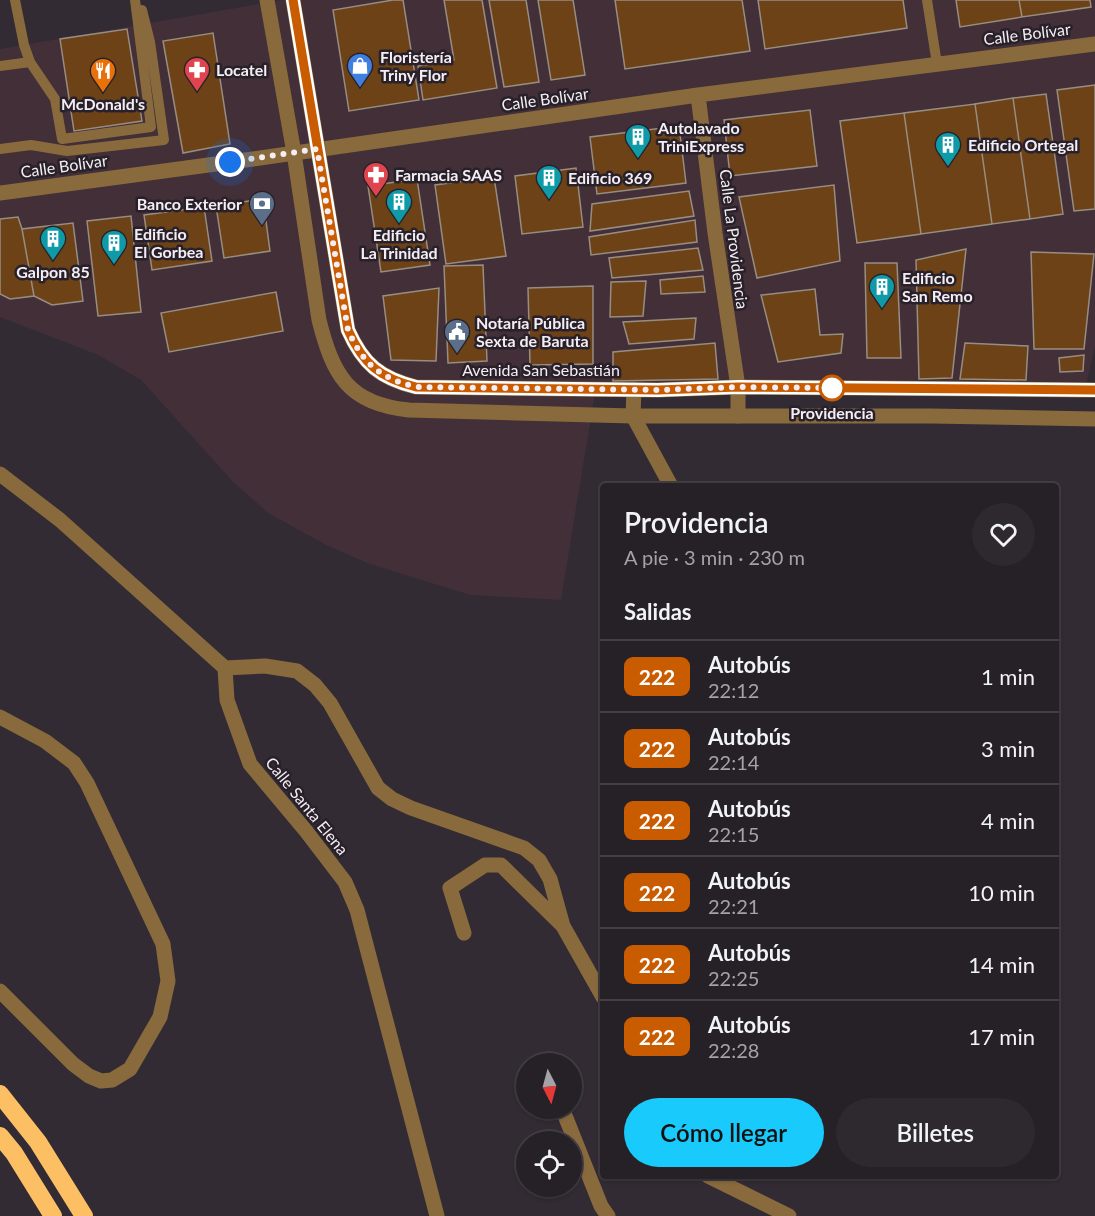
<!DOCTYPE html>
<html lang="es">
<head>
<meta charset="utf-8">
<style>
  body { margin:0; font-family:Lato,sans-serif; background:#2e282f; color:#f1f3f6; height:100vh; display:flex; flex-direction:column; font-size:22px; white-space:nowrap }
  * { box-sizing:border-box; margin:0 }
  p { font-size:20px; color:#a4a3a7 }
  .icon { flex:none; width:33px; height:33px; fill:none; stroke:currentColor; stroke-width:2; stroke-linecap:round; stroke-linejoin:round }
  .map { position:relative; flex:1; overflow:hidden }
  .panel { position:absolute; left:600px; top:483px; width:459px; height:696px; display:flex; flex-direction:column; background:#262027; border-radius:6px; box-shadow:0 2px 4px #0004,0 0 0 2px #423e44 }
  .panel>* { flex:none }
  .badge { padding:0 12px; border-radius:9px; font-size:21px; line-height:39px }
  .needle { width:39px; rotate:174deg }
  .buttons { position:absolute; left:516px; top:1053px; display:grid; gap:12px }
  .buttons a { display:grid; place-items:center; width:66px; height:66px; border-radius:50%; background:#262027; box-shadow:0 2px 4px #0004,0 0 0 2px #423e44; font-size:30px }
  .you { position:absolute; width:30px; height:30px; margin:-15px; border:4px solid #fff; border-radius:50%; background:#1a73e8; box-shadow:0 0 0 9px #1a73e833 }
  .map>.badge { position:absolute; translate:-50% -50%; box-shadow:0 0 0 3px #fff }
  h2 { padding:0 24px; font-size:22px; line-height:54px }
  .round { display:grid; place-items:center; flex:none; width:63px; height:63px; border-radius:32px; background:#2e282f }
  .summary { display:flex; align-items:center; justify-content:space-between; height:102px; padding:0 24px }
  h1 { font-size:28px; font-weight:600; line-height:45px }
  .cta { display:flex; gap:12px; margin-top:auto; padding:12px 24px }
  .cta a { flex:1; height:69px; border-radius:36px; background:#19cafc; color:#111; font-size:24px; font-weight:600; line-height:69px; text-align:center }
  .cta a+a { background:#2e282f; color:#f1f3f6 }
  ul { padding:0; list-style:none }
  li { display:flex; align-items:center; gap:18px; height:72px; padding:0 24px; border-top:2px solid #423e44 }
  li div { flex:1 }
  li b { display:block; font-size:22px }
  li em { font-style:normal }
  li .badge { min-width:66px; font-weight:700; text-align:center }
  .map>svg:first-child { display:block }
  .commercial { fill:#422f37 }
  .building { fill:#6c4216; stroke:#988d83; stroke-width:1.5 }
  .lines { fill:none; stroke-linecap:round; stroke-linejoin:round }
  .service { stroke:#896a3d; stroke-width:10 }
  .minor { stroke:#896a3d; stroke-width:15 }
  .tertiary { stroke:#896a3d; stroke-width:15 }
  .motorway { stroke:#fcbf63; stroke-width:18 }
  .line-casing { stroke:#fff; stroke-width:14 }
  .line { stroke:#c95b00; stroke-width:9 }
  .walk { stroke:#f4eef4; stroke-width:6; stroke-dasharray:0 10.8 }
  .stop-dot { fill:#fff; stroke:#c95b00; stroke-width:3 }
  .labels { text-anchor:middle; stroke-width:5; stroke-linejoin:round; paint-order:stroke }
  .street-label { font-size:16px; fill:#f4eef4; stroke:#28212a }
  .poi-label { font-size:16px; font-weight:bold; fill:#f4eef4; stroke:#28212a; text-anchor:start }
  .stop-label { font-size:16px; font-weight:bold; fill:#f4eef4; stroke:#28212a }
</style>
</head>
<body>
<div class="map">
<svg width="1095" height="1216" viewBox="0 0 1095 1216">
  <rect width="100%" height="100%" fill="#322b34"/>
  <path class="commercial" d="M 282,0 L 1095,0 L 1095,347 L 1083,398 L 596,387 L 561,600 L 470,595 L 367,563 L 326,545 L 268,513 L 233,482 L 141,380 L 98,355 L 0,317 L 0,49 Z"/>
  <path class="building" d="M 393,0 L 403,0 L 419,100 L 349,111 L 333,10 Z
    M 444,0 L 482,0 L 497,88 L 423,100 L 418,66 L 454,60 Z
    M 489,0 L 526,0 L 539,82 L 504,87 Z
    M 538,0 L 573,0 L 585,75 L 551,80 Z
    M 615,0 L 742,0 L 750,51 L 625,69 Z
    M 758,0 L 903,0 L 907,28 L 765,49 Z
    M 956,0 L 1019,0 L 1022,17 L 960,27 Z
    M 1019,0 L 1090,0 L 1091,7 L 1022,17 Z
    M 127,29 L 142,121 L 74,131 L 60,39 Z
    M 213,33 L 230,144 L 183,153 L 163,41 Z
    M 1095,85 L 1095,209 L 1074,211 L 1057,90 Z
    M 1046,94 L 1063,214 L 1030,219 L 1013,98 Z
    M 1013,98 L 1030,219 L 992,224 L 975,104 Z
    M 975,104 L 992,224 L 921,234 L 904,113 Z
    M 810,110 L 817,166 L 730,176 L 724,120 Z
    M 904,113 L 921,234 L 857,243 L 840,121 Z
    M 679,126 L 686,183 L 597,194 L 590,137 Z
    M 576,168 L 583,227 L 522,234 L 515,176 Z
    M 494,177 L 506,256 L 446,264 L 435,185 Z
    M 417,179 L 430,265 L 381,272 L 368,186 Z
    M 834,185 L 840,261 L 757,278 L 739,197 Z
    M 689,191 L 694,216 L 590,231 L 592,204 Z
    M 263,199 L 270,251 L 224,258 L 216,206 Z
    M 204,207 L 212,261 L 152,270 L 144,215 Z
    M 131,216 L 141,312 L 98,316 L 87,221 Z
    M 18,217 L 22,229 L 34,296 L 10,299 L 0,294 L 0,219 Z
    M 695,220 L 697,242 L 591,255 L 589,237 Z
    M 73,223 L 83,301 L 52,305 L 34,296 L 22,229 Z
    M 698,248 L 703,270 L 612,278 L 609,258 Z
    M 966,249 L 952,378 L 919,379 L 916,260 Z
    M 1031,252 L 1094,254 L 1084,349 L 1034,349 Z
    M 865,263 L 897,263 L 901,358 L 867,358 Z
    M 483,265 L 487,361 L 448,363 L 444,266 Z
    M 703,276 L 705,292 L 661,294 L 660,280 Z
    M 646,281 L 643,316 L 610,317 L 611,282 Z
    M 593,286 L 593,364 L 530,365 L 528,288 Z
    M 439,288 L 436,361 L 391,360 L 383,296 Z
    M 815,289 L 820,335 L 843,334 L 841,353 L 778,362 L 761,295 Z
    M 276,292 L 283,331 L 169,352 L 161,313 Z
    M 696,318 L 694,339 L 629,344 L 623,322 Z
    M 715,343 L 718,379 L 613,381 L 613,352 Z
    M 965,343 L 1028,346 L 1026,380 L 960,379 Z
    M 1084,355 L 1083,371 L 1060,372 L 1059,358 Z"/>
  <g class="lines">
    <path class="service" d="M 15,0 L 24,45 L 30,62 L 55,99 L 62,139 L 151,127 L 135,0
      M 927,0 L 937,64
      M 0,66 L 30,62
      M 0,149 L 31,145 L 67,151 L 164,140 L 150,42 L 142,10"/>
    <path class="minor" d="M 698,95 L 715,233 L 738,387 L 738,416
      M 0,193 L 253,159 L 698,95 L 1095,44
      M 634,389 L 633,416 L 671,486
      M 0,474 L 60,520 L 225,668 L 227,700 L 250,764 L 306,831 L 345,882 L 357,910 L 437,1216
      M 225,668 L 265,666 L 297,671 L 315,685 L 330,703 L 378,788 L 392,799 L 411,808 L 524,848 L 539,860 L 550,879 L 563,926 L 603,997
      M 0,717 L 45,741 L 74,763 L 87,783 L 163,944 L 168,981 L 160,1017 L 130,1069 L 112,1080 L 101,1081 L 89,1076 L 73,1064 L 0,991
      M 464,933 L 450,888 L 485,865 L 501,865 L 563,926
      M 562,1108 L 601,1206 L 608,1216
      M 708,1176 L 789,1216"/>
    <path class="tertiary" d="M 267,0 L 294,153 L 319,320 C 333,375 348,404 409,410 L 633,416 L 931,416 L 1095,419
      M 293,0 L 348,330 C 363,364 380,378 416,387 L 658,390 L 738,387 L 1095,390"/>
    <path class="motorway" d="M 0,1094 L 38,1142 L 84,1216
      M 0,1136 L 14,1153 L 53,1216"/>
  </g>
  <g class="lines">
    <defs>
      <path id="line" d="M 293,0 L 348,330 C 363,364 380,378 416,387 L 658,390 L 738,387 L 1095,390"/>
    </defs>
    <use href="#line" class="line-casing"/>
    <use href="#line" class="line"/>
    <path class="walk" d="M 230,162 L 317,149 L 348,330 C 363,364 380,378 416,387 L 658,390 L 738,387 L 832,388"/>
  </g>
  <defs>
    <symbol id="shop-pin" viewBox="-11 -11 22 30"><path d="M0 17L-7.5 6A9.5 9.5 0 1 1 7.5 6Z" fill="#3f7fe0" stroke="#28212a"/><path d="M-5-2.5h2.3a2.7 3.5 0 0 1 5.4 0H5L5.5 6h-11ZM-1.5-2.5h3a1.5 2.3 0 0 0-3 0Z" fill="#fff"/></symbol>
    <symbol id="pharmacy-pin" viewBox="-11 -11 22 30"><path d="M0 17L-7.5 6A9.5 9.5 0 1 1 7.5 6Z" fill="#e0444e" stroke="#28212a"/><path d="M-2-6h4v4h4v4h-4v4h-4v-4h-4v-4h4Z" fill="#fff"/></symbol>
    <symbol id="restaurant-pin" viewBox="-11 -11 22 30"><path d="M0 17L-7.5 6A9.5 9.5 0 1 1 7.5 6Z" fill="#e8710a" stroke="#28212a"/><path d="M-5-6h1v4h1v-4h1v4h1v-4h1v5L-1.5 .5V6h-2V.5L-5-1ZM5-6V6H3V1.5H1.5Q1.5-4 5-6Z" fill="#fff"/></symbol>
    <symbol id="building-pin" viewBox="-11 -11 22 30"><path d="M0 17L-7.5 6A9.5 9.5 0 1 1 7.5 6Z" fill="#0f9aa8" stroke="#28212a"/><path d="M-4-6H4V6H1V3H-1V6H-4ZM-2.5-4.3h1.7v1.8h-1.7ZM.8-4.3h1.7v1.8H.8ZM-2.5-1h1.7V.8h-1.7ZM.8-1h1.7V.8H.8Z" fill="#fff"/></symbol>
    <symbol id="bank-pin" viewBox="-11 -11 22 30"><path d="M0 17L-7.5 6A9.5 9.5 0 1 1 7.5 6Z" fill="#5c6f8a" stroke="#28212a"/><path d="M-6-4H6V4H-6ZM0-2.3a2.3 2.3 0 1 0 0 4.6a2.3 2.3 0 1 0 0-4.6Z" fill="#fff"/></symbol>
    <symbol id="civic-pin" viewBox="-11 -11 22 30"><path d="M0 17L-7.5 6A9.5 9.5 0 1 1 7.5 6Z" fill="#5c6f8a" stroke="#28212a"/><path d="M-.6-6.5H3V-4.5H.6V-3L4-1V1h2V6H-6V1h2V-1L-.6-3ZM-1.2 2.5V6h2.4V2.5Z" fill="#fff"/></symbol>
  </defs>
  <g fill-rule="evenodd">
    <use href="#shop-pin" x="345" y="51" width="30" height="40"/>
    <use href="#pharmacy-pin" x="182" y="55" width="30" height="40"/>
    <use href="#restaurant-pin" x="88" y="56" width="30" height="40"/>
    <use href="#building-pin" x="623" y="122" width="30" height="40"/>
    <use href="#building-pin" x="933" y="130" width="30" height="40"/>
    <use href="#pharmacy-pin" x="361" y="160" width="30" height="40"/>
    <use href="#building-pin" x="534" y="163" width="30" height="40"/>
    <use href="#building-pin" x="384" y="187" width="30" height="40"/>
    <use href="#bank-pin" x="247" y="189" width="30" height="40"/>
    <use href="#building-pin" x="38" y="224" width="30" height="40"/>
    <use href="#building-pin" x="99" y="228" width="30" height="40"/>
    <use href="#building-pin" x="867" y="272" width="30" height="40"/>
    <use href="#civic-pin" x="442" y="317" width="30" height="40"/>
  </g>
  <circle class="stop-dot" cx="832" cy="388" r="12"/>
  <g class="labels">
    <g class="street-label">
      <text transform="translate(1027 34) rotate(-7)" y="6">Calle Bolívar</text>
      <text transform="translate(545 99) rotate(-8)" y="6">Calle Bolívar</text>
      <text transform="translate(64 166) rotate(-8)" y="6">Calle Bolívar</text>
      <text transform="translate(734 239) rotate(83)" y="6">Calle La Providencia</text>
      <text x="541" y="376">Avenida San Sebastián</text>
      <text transform="translate(307 806) rotate(51)" y="6">Calle Santa Elena</text>
    </g>
    <g class="poi-label">
      <text x="380" y="63">Floristería<tspan x="380" dy="18">Triny Flor</tspan></text>
      <text x="216" y="76">Locatel</text>
      <text x="103" y="110" text-anchor="middle">McDonald's</text>
      <text x="658" y="134">Autolavado<tspan x="658" dy="18">TriniExpress</tspan></text>
      <text x="968" y="151">Edificio Ortegal</text>
      <text x="395" y="181">Farmacia SAAS</text>
      <text x="568" y="184">Edificio 369</text>
      <text x="242" y="210" text-anchor="end">Banco Exterior</text>
      <text x="134" y="240">Edificio<tspan x="134" dy="18">El Gorbea</tspan></text>
      <text x="399" y="241" text-anchor="middle">Edificio<tspan x="399" dy="18">La Trinidad</tspan></text>
      <text x="53" y="278" text-anchor="middle">Galpon 85</text>
      <text x="902" y="284">Edificio<tspan x="902" dy="18">San Remo</tspan></text>
      <text x="476" y="329">Notaría Pública<tspan x="476" dy="18">Sexta de Baruta</tspan></text>
    </g>
    <g class="stop-label">
      <text x="832" y="419">Providencia</text>
    </g>
  </g>
</svg>
<div class="buttons">
<a><svg class="needle" viewBox="-14 -14 28 28"><path d="M0-13l5 13h-10z" fill="#e53935"/><path d="M0 13l5-13h-10z" fill="#a4a3a7"/></svg></a>
<a><svg class="icon" aria-label="locate" viewBox="0 0 24 24"><circle cx="12" cy="12" r="6"/><path d="M12 2v4M12 18v4M2 12h4M18 12h4"/></svg></a>
</div>
<div class="you" style="left:230px;top:162px"></div>
<section class="panel">
<div class="summary"><div><h1>Providencia</h1><p>A pie · 3 min · 230 m</p></div><a class="round"><svg class="icon" aria-label="heart" viewBox="0 0 24 24"><path d="M12 20l-8-8c-3-5 5-10 8-4 3-6 11-1 8 4z"/></svg></a></div>
<h2>Salidas</h2>
<ul>
<li><span class="badge" style="background:#c95b00;color:#fff">222</span><div><b>Autobús</b><p>22:12</p></div><em>1 min</em></li>
<li><span class="badge" style="background:#c95b00;color:#fff">222</span><div><b>Autobús</b><p>22:14</p></div><em>3 min</em></li>
<li><span class="badge" style="background:#c95b00;color:#fff">222</span><div><b>Autobús</b><p>22:15</p></div><em>4 min</em></li>
<li><span class="badge" style="background:#c95b00;color:#fff">222</span><div><b>Autobús</b><p>22:21</p></div><em>10 min</em></li>
<li><span class="badge" style="background:#c95b00;color:#fff">222</span><div><b>Autobús</b><p>22:25</p></div><em>14 min</em></li>
<li><span class="badge" style="background:#c95b00;color:#fff">222</span><div><b>Autobús</b><p>22:28</p></div><em>17 min</em></li>
</ul>
<div class="cta"><a>Cómo llegar</a><a>Billetes</a></div>
</section>
</div>
</body>
</html>
